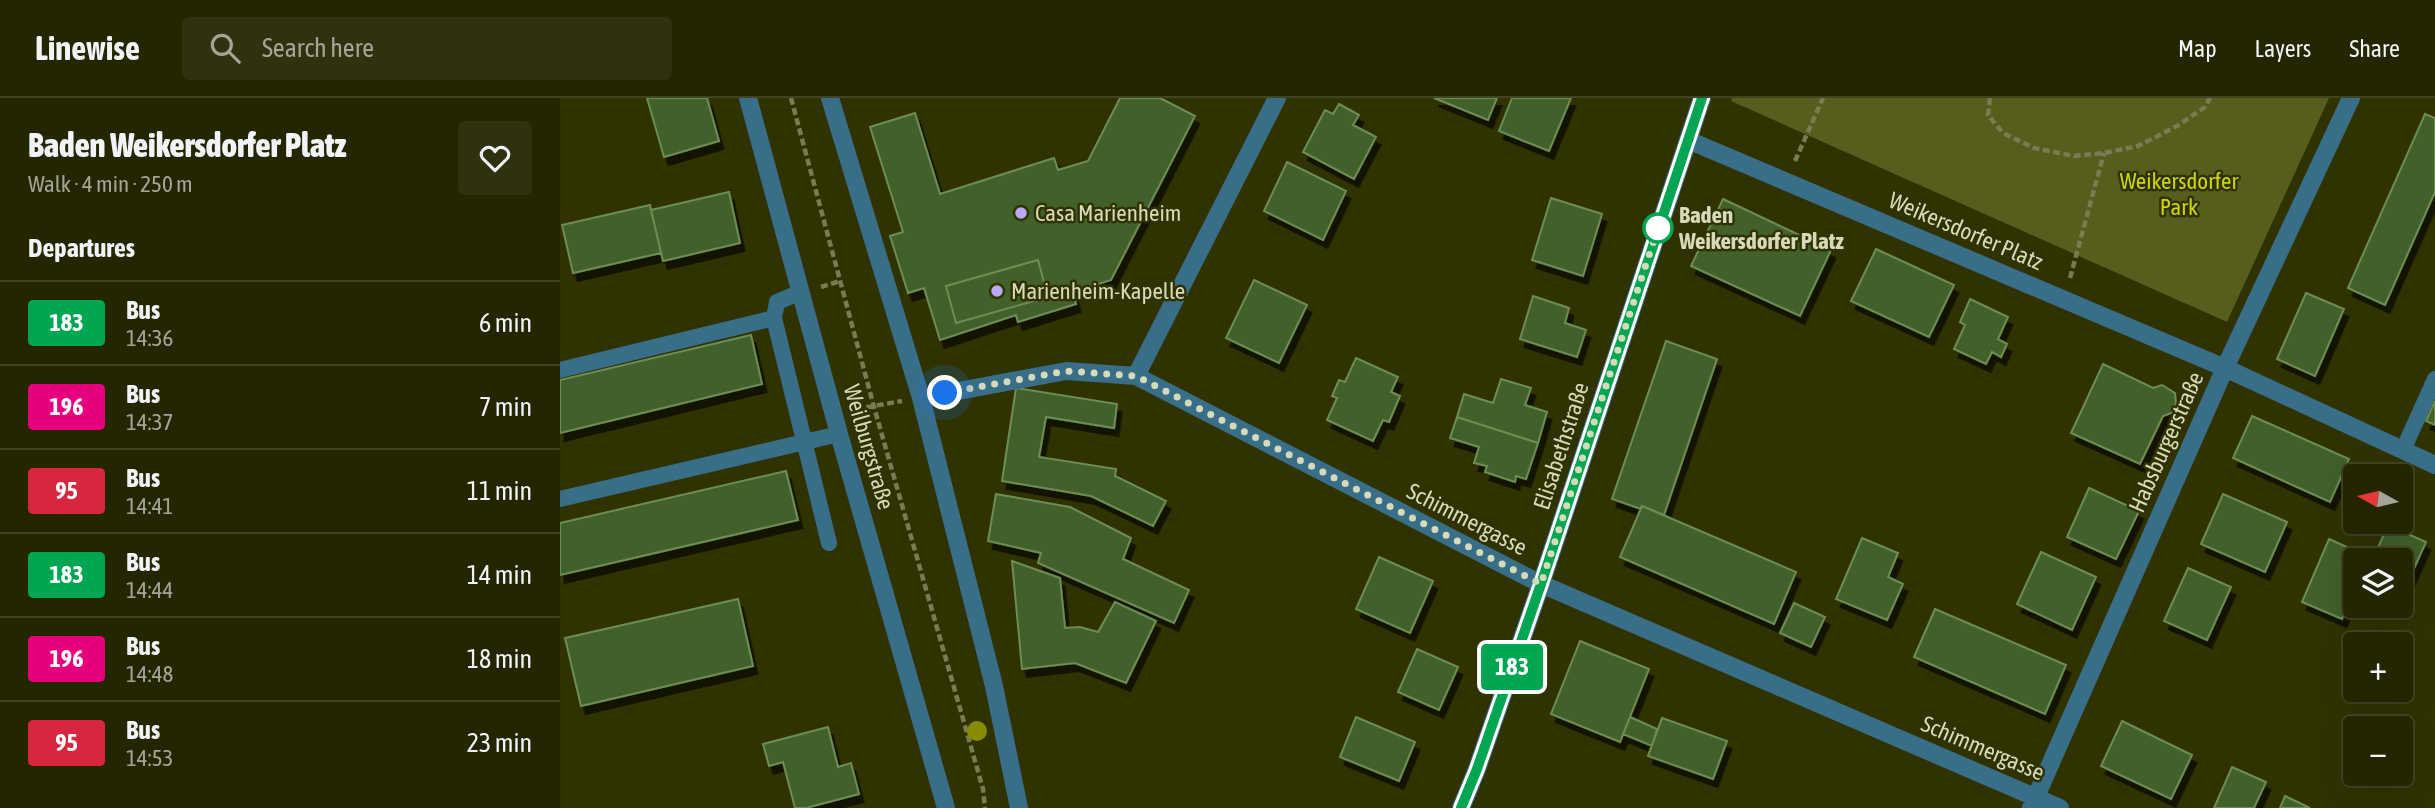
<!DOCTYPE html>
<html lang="en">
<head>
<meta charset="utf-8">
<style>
  body { margin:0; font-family:"Asap Condensed",sans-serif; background:#30320f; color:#f1f3f6; height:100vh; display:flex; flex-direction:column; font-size:26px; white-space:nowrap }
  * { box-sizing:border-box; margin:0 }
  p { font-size:23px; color:#a3a599 }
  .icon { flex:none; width:38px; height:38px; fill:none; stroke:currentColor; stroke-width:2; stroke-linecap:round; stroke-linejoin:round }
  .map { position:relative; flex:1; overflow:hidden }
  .sheet { display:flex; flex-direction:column; background:#242600; width:560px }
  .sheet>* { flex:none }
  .badge { padding:0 14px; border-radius:5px; font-size:24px; line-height:46px }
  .needle { width:46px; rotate:278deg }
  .fabs { position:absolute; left:1783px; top:366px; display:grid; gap:14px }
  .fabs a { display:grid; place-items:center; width:70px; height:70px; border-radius:7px; background:#242600; box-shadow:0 7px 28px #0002,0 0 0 2px #414322; font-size:35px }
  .you { position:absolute; width:35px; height:35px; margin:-18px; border:5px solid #fff; border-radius:50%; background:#1a73e8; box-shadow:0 0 0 10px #1a73e833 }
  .map>.badge { position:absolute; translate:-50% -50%; box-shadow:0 0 0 4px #fff }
  h2 { padding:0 28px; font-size:26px; line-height:63px }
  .round { display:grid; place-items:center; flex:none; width:74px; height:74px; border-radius:7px; background:#30320f }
  .headline { display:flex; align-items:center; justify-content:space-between; height:119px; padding:0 28px }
  h1 { font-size:33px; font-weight:800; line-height:52px }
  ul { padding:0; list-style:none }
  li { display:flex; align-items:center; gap:21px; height:84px; padding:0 28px; border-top:2px solid #414322 }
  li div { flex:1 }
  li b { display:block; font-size:26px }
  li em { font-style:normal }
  li .badge { min-width:77px; font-weight:700; text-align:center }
  header { display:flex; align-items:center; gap:42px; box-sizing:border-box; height:98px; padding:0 35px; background:#242600; border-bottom:2px solid #414322 }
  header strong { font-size:33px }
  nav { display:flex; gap:38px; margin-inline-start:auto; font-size:24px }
  .search { width:490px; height:63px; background:#30320f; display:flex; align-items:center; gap:18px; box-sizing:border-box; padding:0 24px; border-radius:7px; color:#a3a599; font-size:26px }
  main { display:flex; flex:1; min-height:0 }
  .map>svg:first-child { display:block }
  .green { fill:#585c1d }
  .building { fill:#43612a; stroke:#6d8d54; stroke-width:2; filter:url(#shadow) }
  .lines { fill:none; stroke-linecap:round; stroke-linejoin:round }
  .path { stroke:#787c50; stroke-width:4.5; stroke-dasharray:7 3.5; stroke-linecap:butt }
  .service { stroke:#396e89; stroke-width:16 }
  .minor { stroke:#396e89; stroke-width:18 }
  .tertiary { stroke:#396e89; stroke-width:18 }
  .tree { fill:#868d02 }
  .line-casing { stroke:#fff; stroke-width:16 }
  .line { stroke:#00a651; stroke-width:10 }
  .walk { stroke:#d6dab9; stroke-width:7; stroke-dasharray:0 12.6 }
  .poi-dot { fill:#b9aaf7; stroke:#303300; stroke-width:2.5 }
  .stop-dot { fill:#fff; stroke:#00a651; stroke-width:3.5 }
  .labels { text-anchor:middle; stroke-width:5; stroke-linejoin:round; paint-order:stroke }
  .park-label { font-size:23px; fill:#cdd603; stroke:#303300 }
  .poi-label { font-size:23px; fill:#d6dab9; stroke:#303300; text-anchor:start }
  .stop-label { font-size:23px; font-weight:bold; fill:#d6dab9; stroke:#303300; text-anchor:start }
  .street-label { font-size:23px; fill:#d6dab9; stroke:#303300 }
</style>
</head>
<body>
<header>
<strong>Linewise</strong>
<div class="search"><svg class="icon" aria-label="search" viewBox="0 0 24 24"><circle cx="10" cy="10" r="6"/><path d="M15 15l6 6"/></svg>Search here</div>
<nav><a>Map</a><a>Layers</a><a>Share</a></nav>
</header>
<main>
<section class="sheet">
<div class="headline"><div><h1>Baden Weikersdorfer Platz</h1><p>Walk · 4 min · 250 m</p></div><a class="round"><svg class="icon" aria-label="heart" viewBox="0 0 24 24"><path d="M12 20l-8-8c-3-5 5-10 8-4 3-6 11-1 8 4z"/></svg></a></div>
<h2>Departures</h2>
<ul>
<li><span class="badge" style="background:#00a651;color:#fff">183</span><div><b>Bus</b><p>14:36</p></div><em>6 min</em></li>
<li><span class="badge" style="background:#e6007e;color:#fff">196</span><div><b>Bus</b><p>14:37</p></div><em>7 min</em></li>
<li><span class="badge" style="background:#d7263d;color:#fff">95</span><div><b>Bus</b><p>14:41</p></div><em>11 min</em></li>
<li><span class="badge" style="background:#00a651;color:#fff">183</span><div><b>Bus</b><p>14:44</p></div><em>14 min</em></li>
<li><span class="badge" style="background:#e6007e;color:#fff">196</span><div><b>Bus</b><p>14:48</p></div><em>18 min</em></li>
<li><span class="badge" style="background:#d7263d;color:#fff">95</span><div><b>Bus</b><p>14:53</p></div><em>23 min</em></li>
</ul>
</section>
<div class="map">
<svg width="1875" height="710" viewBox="0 0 1875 710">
  <defs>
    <filter id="shadow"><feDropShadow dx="4.5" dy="8" stdDeviation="0" flood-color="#0009"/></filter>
  </defs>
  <rect width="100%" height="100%" fill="#303300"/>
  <path class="green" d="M 1172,0 L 1769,0 L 1667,224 L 1171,3 Z"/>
  <path class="building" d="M 87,0 L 147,0 L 159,43 L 104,59 Z
    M 560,0 L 600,0 L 635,18 L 551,182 L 513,194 L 516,206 L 458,224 L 456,217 L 380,242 L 364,190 L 348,195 L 330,138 L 343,134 L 310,29 L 355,15 L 380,96 L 494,60 L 498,72 L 528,63 Z
    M 874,0 L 937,0 L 928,22 Z
    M 952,0 L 1011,0 L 989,53 L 939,33 Z
    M 779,6 L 799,17 L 793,27 L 816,39 L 794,81 L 743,54 L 765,12 L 773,16 Z
    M 1865,16 L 1875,20 L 1875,94 L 1825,207 L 1788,190 Z
    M 727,64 L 786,93 L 763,142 L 704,113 Z
    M 169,94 L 180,145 L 103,163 L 91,112 Z
    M 991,100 L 1042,116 L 1023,178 L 972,162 Z
    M 1163,101 L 1271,152 L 1240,218 L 1131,168 Z
    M 90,107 L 101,155 L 13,175 L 2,127 Z
    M 1316,151 L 1394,187 L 1369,239 L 1291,203 Z
    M 478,162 L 488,199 L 396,225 L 386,188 Z
    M 694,182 L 747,207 L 719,265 L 666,240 Z
    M 1746,195 L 1784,211 L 1755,278 L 1717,261 Z
    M 973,198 L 1009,210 L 1005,225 L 1026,232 L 1017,259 L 960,241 Z
    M 1410,201 L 1448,219 L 1438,241 L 1447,246 L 1441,259 L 1432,254 L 1426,266 L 1394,251 L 1405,227 L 1400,224 Z
    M 191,237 L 202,286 L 0,335 L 0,282 Z
    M 1106,243 L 1157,261 L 1104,417 L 1082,408 L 1081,411 L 1052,401 Z
    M 796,260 L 838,279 L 831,294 L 840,298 L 829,324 L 823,322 L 813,343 L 767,322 L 777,300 L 772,298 L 779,282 L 785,284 Z
    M 1543,266 L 1593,290 L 1602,287 L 1615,295 L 1616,305 L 1614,314 L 1603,318 L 1580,366 L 1511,335 Z
    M 941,281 L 971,290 L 965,307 L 987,314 L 978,345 L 897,319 L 904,296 L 933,305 Z
    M 456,290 L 557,306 L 554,330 L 486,319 L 479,359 L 556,371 L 555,378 L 606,403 L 593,428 L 531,398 L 442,383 Z
    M 1875,303 L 1875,327 L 1866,323 Z
    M 1692,318 L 1789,361 L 1770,404 L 1673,360 Z
    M 897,319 L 978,345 L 966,381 L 956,378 L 955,384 L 925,374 L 927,368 L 914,365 L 919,349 L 890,340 Z
    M 226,373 L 238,422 L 0,477 L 0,425 Z
    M 1529,390 L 1579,413 L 1556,461 L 1507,439 Z
    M 436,396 L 510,409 L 571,440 L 563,461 L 629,492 L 614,525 L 478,465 L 481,455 L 428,443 Z
    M 1663,396 L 1727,424 L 1705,474 L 1641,446 Z
    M 1082,408 L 1236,474 L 1214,526 L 1060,459 Z
    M 1828,427 L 1866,444 L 1847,486 L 1841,484 L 1841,462 L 1808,462 L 1809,459 L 1813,461 Z
    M 1302,440 L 1338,455 L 1328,479 L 1343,486 L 1327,522 L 1276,501 Z
    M 1769,441 L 1809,459 L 1808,462 L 1796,462 L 1796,490 L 1782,521 L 1742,504 Z
    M 1481,454 L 1536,479 L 1512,532 L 1457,506 Z
    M 819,459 L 873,483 L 850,535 L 796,511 Z
    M 452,463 L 500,480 L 505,530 L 520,529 L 538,534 L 555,504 L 596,523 L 566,585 L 515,565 L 462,571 Z
    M 1628,470 L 1671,489 L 1647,542 L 1604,523 Z
    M 178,501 L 193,568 L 21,608 L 5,540 Z
    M 1234,505 L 1265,519 L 1251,549 L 1220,535 Z
    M 1375,511 L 1506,567 L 1485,616 L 1354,559 Z
    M 1020,543 L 1089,571 L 1060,644 L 991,616 Z
    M 857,551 L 898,569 L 879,612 L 838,594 Z
    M 796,619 L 855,644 L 839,683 L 780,659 Z
    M 1070,619 L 1097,631 L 1092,648 L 1063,636 Z
    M 1102,620 L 1167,643 L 1153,681 L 1088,658 Z
    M 1562,623 L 1632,657 L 1611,701 L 1541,668 Z
    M 268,629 L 278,669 L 291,665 L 299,696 L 246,710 L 235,710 L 223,664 L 209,668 L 203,646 Z
    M 1672,669 L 1706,684 L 1694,710 L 1654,710 Z
    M 1725,698 L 1750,710 L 1720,710 Z"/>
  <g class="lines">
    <path class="path" d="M 231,0 L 314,309 L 423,691 L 425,710
      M 1430,0 L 1428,17 L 1443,35 L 1474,50 L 1514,58 L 1544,55 L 1578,48 L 1617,28 L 1645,9 L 1650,0
      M 1235,63 L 1263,0
      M 1510,180 L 1544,55
      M 261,189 L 280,183
      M 296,311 L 342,303"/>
    <path class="service" d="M 214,220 L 217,204 L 241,194
      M 0,272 L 214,220 L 269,445
      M 1843,352 L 1875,281
      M 0,401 L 279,336"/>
    <path class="minor" d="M 270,0 L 361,300 L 434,588 L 459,710
      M 1128,42 L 1665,270 L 1875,367
      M 576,278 L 717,0
      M 361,300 L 506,273 L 576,278 L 981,486 L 1500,710
      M 901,710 L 917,671 L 981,486 L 1142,0
      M 1471,710 L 1665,270 L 1791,0"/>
    <path class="tertiary" d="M 188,0 L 279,336 L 386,710"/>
  </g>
  <circle class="tree" cx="417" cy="633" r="10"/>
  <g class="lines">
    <defs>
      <path id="line" d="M 901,710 L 917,671 L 981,486 L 1142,0"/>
    </defs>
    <use href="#line" class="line-casing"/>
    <use href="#line" class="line"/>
    <path class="walk" d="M 385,295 L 506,273 L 576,278 L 981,486 L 1099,127 L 1098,130"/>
  </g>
  <g class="poi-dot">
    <circle cx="461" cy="115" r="7"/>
    <circle cx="437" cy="193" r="7"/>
  </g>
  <circle class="stop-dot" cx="1098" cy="130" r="14"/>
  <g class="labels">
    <g class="park-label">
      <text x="1619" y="91">Weikersdorfer<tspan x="1619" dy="26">Park</tspan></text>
    </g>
    <g class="poi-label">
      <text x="475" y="123">Casa Marienheim</text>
      <text x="451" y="201">Marienheim-Kapelle</text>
    </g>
    <g class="stop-label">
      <text x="1119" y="125">Baden<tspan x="1119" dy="26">Weikersdorfer Platz</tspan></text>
    </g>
    <g class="street-label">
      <text transform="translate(1406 133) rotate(23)" y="8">Weikersdorfer Platz</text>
      <text transform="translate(1606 344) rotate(-66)" y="8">Habsburgerstraße</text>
      <text transform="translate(1001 348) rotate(-72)" y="8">Elisabethstraße</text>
      <text transform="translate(309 349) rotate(74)" y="8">Weilburgstraße</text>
      <text transform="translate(907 421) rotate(27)" y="8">Schimmergasse</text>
      <text transform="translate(1423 650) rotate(23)" y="8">Schimmergasse</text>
    </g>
  </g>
</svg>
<div class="fabs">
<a><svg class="needle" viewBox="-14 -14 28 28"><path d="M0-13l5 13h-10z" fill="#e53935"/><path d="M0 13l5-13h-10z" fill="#a3a599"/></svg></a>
<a><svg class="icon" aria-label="layers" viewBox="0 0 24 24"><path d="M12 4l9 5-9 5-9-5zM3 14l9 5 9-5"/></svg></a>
<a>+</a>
<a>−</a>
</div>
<div class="you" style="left:385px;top:295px"></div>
<b class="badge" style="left:952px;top:569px;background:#00a651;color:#fff">183</b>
</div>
</main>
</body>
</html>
